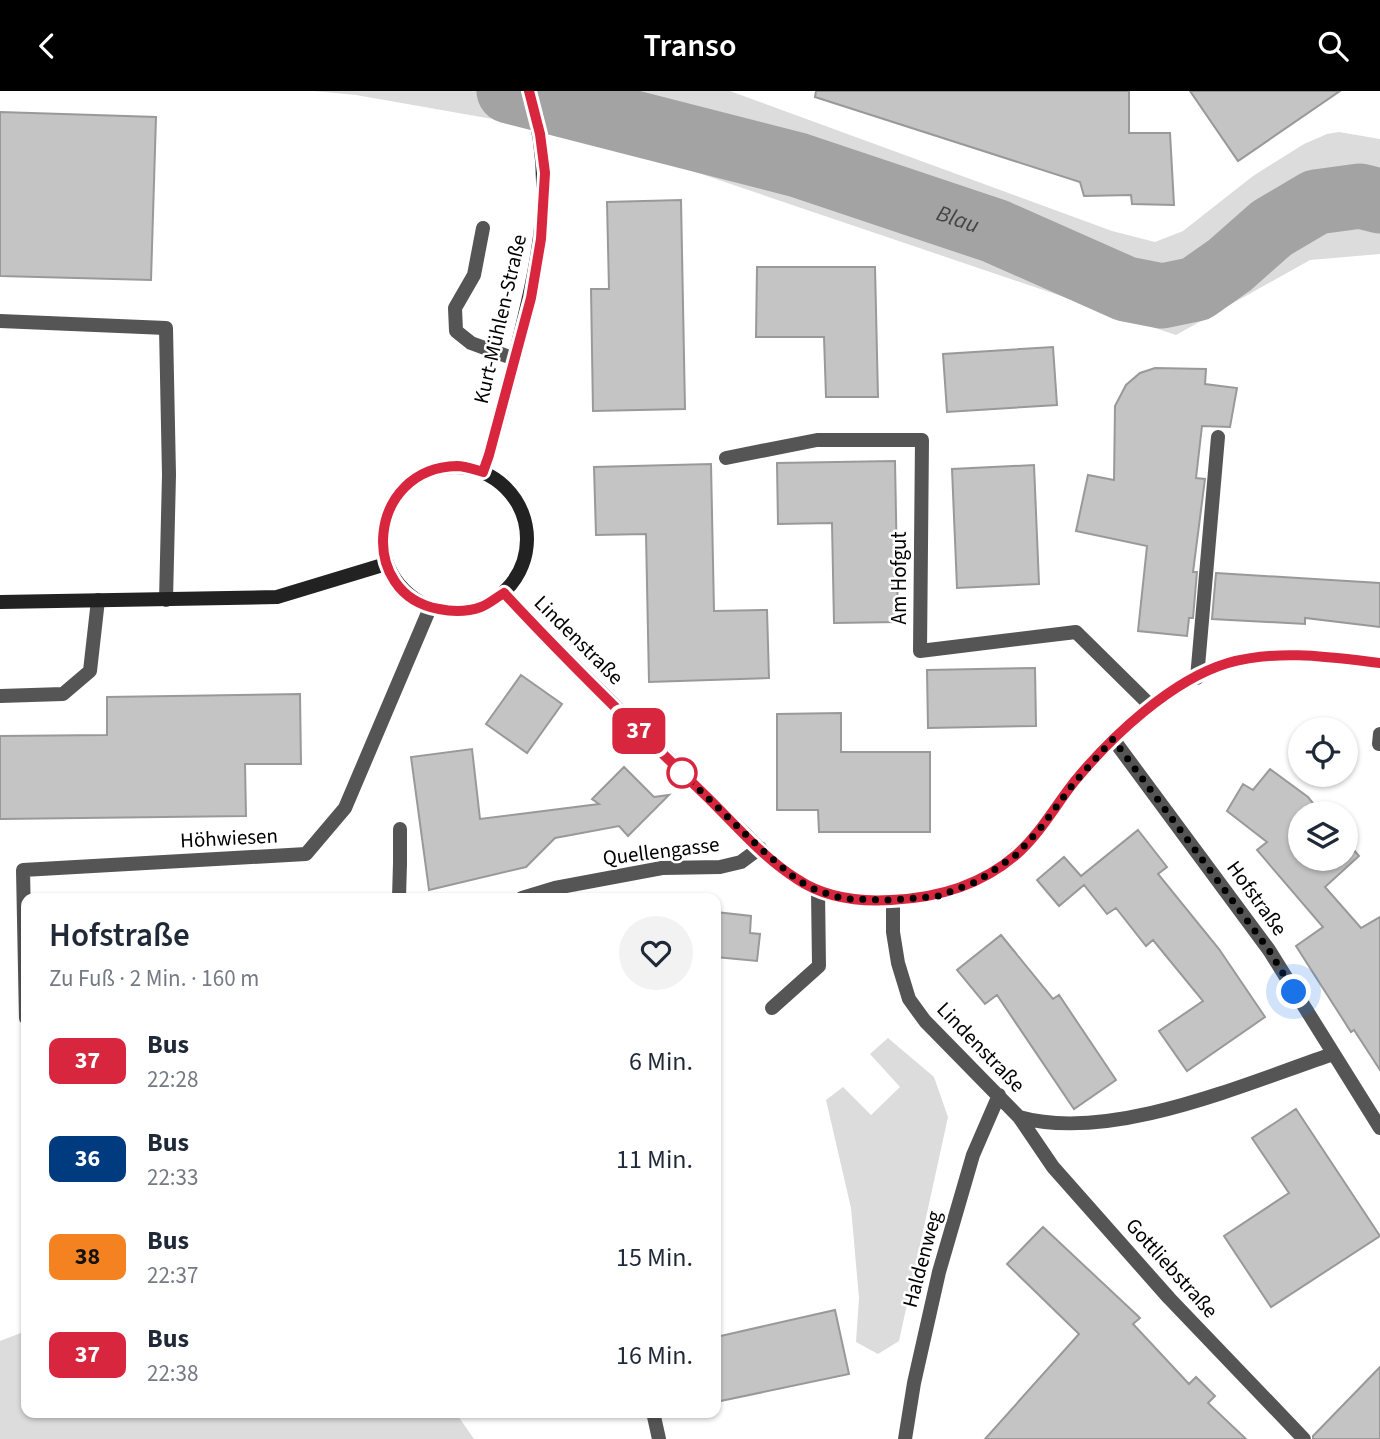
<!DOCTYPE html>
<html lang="de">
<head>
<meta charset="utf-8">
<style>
  body { margin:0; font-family:"Source Sans 3",sans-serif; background:#f2f2f3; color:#1f2937; height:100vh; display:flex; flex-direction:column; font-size:26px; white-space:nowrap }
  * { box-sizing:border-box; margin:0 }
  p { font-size:23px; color:#747a83 }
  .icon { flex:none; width:38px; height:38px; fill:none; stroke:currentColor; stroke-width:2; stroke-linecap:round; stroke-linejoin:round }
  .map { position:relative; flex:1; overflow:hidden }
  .side { position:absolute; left:21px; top:802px; width:700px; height:525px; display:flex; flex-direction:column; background:#fff; border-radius:14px; box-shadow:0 2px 5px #0004 }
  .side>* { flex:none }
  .badge { padding:0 14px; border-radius:10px; font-size:24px; line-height:46px }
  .tools { position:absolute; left:1288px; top:626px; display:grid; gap:14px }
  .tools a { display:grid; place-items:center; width:70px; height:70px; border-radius:50%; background:#fff; box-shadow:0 2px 5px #0004; font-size:35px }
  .you { position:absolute; width:35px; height:35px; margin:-18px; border:5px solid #fff; border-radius:50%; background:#1a73e8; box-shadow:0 0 0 10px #1a73e833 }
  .map>.badge { position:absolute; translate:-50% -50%; box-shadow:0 0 0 4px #fff }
  .round { display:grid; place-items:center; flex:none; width:74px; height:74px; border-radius:37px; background:#f2f2f3 }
  .summary { display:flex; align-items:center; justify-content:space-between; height:119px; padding:0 28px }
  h1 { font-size:33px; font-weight:600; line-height:52px }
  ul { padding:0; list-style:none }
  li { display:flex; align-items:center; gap:21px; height:98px; padding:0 28px }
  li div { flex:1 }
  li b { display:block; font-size:26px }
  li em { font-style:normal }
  li .badge { min-width:77px; font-weight:700; text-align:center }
  header { display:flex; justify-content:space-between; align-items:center; height:91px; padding:0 28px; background:#000; color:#fff; font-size:32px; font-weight:600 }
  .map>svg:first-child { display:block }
  .green { fill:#dcdcdc }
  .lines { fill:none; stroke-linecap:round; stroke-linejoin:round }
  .river { stroke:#a3a3a3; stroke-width:65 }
  .building { fill:#c4c4c4; stroke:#999; stroke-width:2 }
  .lane { stroke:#555; stroke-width:14 }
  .street { stroke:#555; stroke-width:14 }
  .secondary { stroke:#222; stroke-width:14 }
  .line-casing { stroke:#fff; stroke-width:16 }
  .line { stroke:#d7263d; stroke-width:10 }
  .walk { stroke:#000; stroke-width:7; stroke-dasharray:0 12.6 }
  .stop-dot { fill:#fff; stroke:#d7263d; stroke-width:3.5 }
  .labels { text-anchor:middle; stroke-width:5; stroke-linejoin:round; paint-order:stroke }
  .street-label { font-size:21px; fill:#000; stroke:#fff }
  .water-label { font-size:23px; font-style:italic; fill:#444; stroke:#fff }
</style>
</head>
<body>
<header><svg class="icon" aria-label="back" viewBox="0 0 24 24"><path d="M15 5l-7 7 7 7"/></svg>Transo<svg class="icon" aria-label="search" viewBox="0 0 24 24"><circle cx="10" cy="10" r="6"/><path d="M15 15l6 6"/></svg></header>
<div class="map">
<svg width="1380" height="1348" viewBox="0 0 1380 1348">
  <rect width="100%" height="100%" fill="#fff"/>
  <path class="green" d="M 314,0 L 485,0 L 504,30 L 356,4 Z
    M 580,0 L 730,0 L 1112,140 L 1155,151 L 1183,140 L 1253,85 L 1304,53 L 1327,43 L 1339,41 L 1380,48 L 1380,163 L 1310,169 L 1176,244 L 589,45 Z
    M 888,947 L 934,986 L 948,1026 L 899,1250 L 878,1263 L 856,1251 L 859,1207 L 851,1117 L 826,1009 L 843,996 L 871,1024 L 900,996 L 870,963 Z
    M 26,1240 L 26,1321 L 453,1321 L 458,1325 L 474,1348 L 0,1348 L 0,1250 Z"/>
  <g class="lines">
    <path class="river" id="s1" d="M 509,0 L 798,74 L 995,140 L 1126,198 L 1162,205 L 1196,198 L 1230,174 L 1272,137 L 1316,111 L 1360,105 L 1380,110"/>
  </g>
  <path class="building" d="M 816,0 L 1129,0 L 1129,42 L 1170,42 L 1174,114 L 1132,113 L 1131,104 L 1084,105 L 1080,91 L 815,6 Z
    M 1190,0 L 1340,0 L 1238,70 Z
    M 0,21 L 156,26 L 151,189 L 0,185 Z
    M 681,109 L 685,318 L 593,320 L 591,198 L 609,198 L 607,111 Z
    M 757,176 L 875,176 L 878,306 L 826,306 L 824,246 L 756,246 Z
    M 1053,256 L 1057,314 L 947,321 L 943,263 Z
    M 1155,277 L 1206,278 L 1205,293 L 1237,297 L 1230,336 L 1202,335 L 1196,387 L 1205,388 L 1193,481 L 1197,481 L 1193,527 L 1189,527 L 1187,545 L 1138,540 L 1147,455 L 1076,440 L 1088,384 L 1114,389 L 1115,315 L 1126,294 L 1140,282 Z
    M 895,370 L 898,531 L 834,532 L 832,432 L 778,433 L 777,372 Z
    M 711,373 L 714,520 L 767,519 L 769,587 L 649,591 L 646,443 L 596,444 L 594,376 Z
    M 1034,374 L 1039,493 L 957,497 L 952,378 Z
    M 1216,482 L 1380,492 L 1380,536 L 1305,527 L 1305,533 L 1212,528 Z
    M 1035,577 L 1036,635 L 928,637 L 927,579 Z
    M 521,584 L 562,613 L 527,662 L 486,633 Z
    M 300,603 L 301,673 L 245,673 L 246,725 L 0,728 L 0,645 L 107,644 L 107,606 Z
    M 841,622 L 841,661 L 930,661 L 930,741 L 819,741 L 818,719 L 777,719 L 777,623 Z
    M 472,658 L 480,728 L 599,713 L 592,708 L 624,676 L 654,706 L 669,704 L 628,745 L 619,735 L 555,747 L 526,776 L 429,799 L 411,666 Z
    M 1270,678 L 1308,706 L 1322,723 L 1300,723 L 1300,768 L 1346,768 L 1346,750 L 1359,765 L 1325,796 L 1361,837 L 1380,826 L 1380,979 L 1354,939 L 1351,941 L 1296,855 L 1323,836 L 1257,759 L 1267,751 L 1227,720 L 1243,693 L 1253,699 Z
    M 1138,739 L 1167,776 L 1158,783 L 1219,858 L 1265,926 L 1187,980 L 1159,940 L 1203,910 L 1153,849 L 1146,855 L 1116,817 L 1107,823 L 1084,794 L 1059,815 L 1037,789 L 1064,766 L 1081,785 Z
    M 716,821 L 751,825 L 750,842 L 760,843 L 757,870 L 716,866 Z
    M 1001,844 L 1053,908 L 1059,904 L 1116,989 L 1074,1018 L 997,904 L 985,913 L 957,879 Z
    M 1296,1018 L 1380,1145 L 1271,1216 L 1224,1145 L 1289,1102 L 1252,1047 Z
    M 1043,1136 L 1140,1227 L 1133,1233 L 1189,1293 L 1196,1286 L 1215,1305 L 1208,1312 L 1246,1348 L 985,1348 L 1079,1243 L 1007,1173 Z
    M 835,1219 L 849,1283 L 716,1311 L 716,1246 Z
    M 1380,1276 L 1380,1348 L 1313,1348 L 1313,1345 Z"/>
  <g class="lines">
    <path class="lane" d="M 483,137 L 474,184 L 455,217 L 456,240 L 471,252 L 515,268
      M 0,230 L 166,237 L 169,384 L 166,509
      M 1197,587 L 1218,346
      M 0,605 L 63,603 L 90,580 L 98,509
      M 1379,653 L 1380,643
      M 400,772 L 400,738
      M 772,917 L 819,875 L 818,800"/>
    <path class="street" d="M 726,367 L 817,349 L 922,349 L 920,560 L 1076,541 L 1151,615
      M 1113,648 L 1269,859 L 1380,1037
      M 399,807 L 400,772
      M 522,807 L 555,797 L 662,777 L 720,776 L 741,771 L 760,757
      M 893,809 L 893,841 L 898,872 L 909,908 L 925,930 L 1019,1026 L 1053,1076 L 1169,1207 L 1304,1348
      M 26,927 L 23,779 L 306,763 L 345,717 L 430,517
      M 1019,1026 C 1111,1052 1244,993 1333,963
      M 653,1321 L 659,1348
      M 905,1348 L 914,1292 L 939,1181 L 973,1064 L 999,1004"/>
    <path class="secondary" d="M383 448a72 72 0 1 1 144 0a72 72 0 1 1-144 0Z
      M 483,381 C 497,341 507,299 517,257 C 539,167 557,93 529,0
      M 504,502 C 561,563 622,621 681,680 C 701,701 722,721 743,741 C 760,758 777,776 797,788 C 825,807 857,811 891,809 C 939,807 979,796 1016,763 C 1040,743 1055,715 1074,691 C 1111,646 1171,589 1228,572 C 1277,558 1330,566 1380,572
      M 0,511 L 277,506 L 386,473"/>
  </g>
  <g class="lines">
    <defs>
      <path id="line" d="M 529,0 L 540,43 L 545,82 L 541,148 L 531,207 L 489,364 L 483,381 C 475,379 466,375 457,375 C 367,377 357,504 439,518 C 453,521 467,521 481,516 C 489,513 497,506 504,502 C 568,571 636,637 704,703 C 734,732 762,766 797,788 C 825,807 857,811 891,809 C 938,807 980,795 1016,764 C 1040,743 1055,715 1074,691 C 1111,646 1171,589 1228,572 C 1277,558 1330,566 1380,572"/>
    </defs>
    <use href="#line" class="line-casing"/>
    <use href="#line" class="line"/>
    <path class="walk" d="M 682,682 L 760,757 L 797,789 L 818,800 L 845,808 L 893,809 L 939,805 L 978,790 L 1016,764 L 1039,739 L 1074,692 L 1113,648 L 1269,859 L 1294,901"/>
  </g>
  <circle class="stop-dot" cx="682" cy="682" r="14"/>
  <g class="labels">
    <g class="street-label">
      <text transform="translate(500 228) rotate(-77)" y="7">Kurt-Mühlen-Straße</text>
      <text transform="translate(899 487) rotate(-90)" y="7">Am Hofgut</text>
      <text transform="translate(579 549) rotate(45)" y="7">Lindenstraße</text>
      <text transform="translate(229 747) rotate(-3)" y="7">Höhwiesen</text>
      <text transform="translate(661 760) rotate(-7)" y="7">Quellengasse</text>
      <text transform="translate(1257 807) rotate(54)" y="7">Hofstraße</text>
      <text transform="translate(981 956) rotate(46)" y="7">Lindenstraße</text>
      <text transform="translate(922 1168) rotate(-75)" y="7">Haldenweg</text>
      <text transform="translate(1172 1177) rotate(48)" y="7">Gottliebstraße</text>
    </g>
    <g class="water-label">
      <text dy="8" stroke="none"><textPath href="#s1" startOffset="467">Blau</textPath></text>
    </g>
  </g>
</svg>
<div class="tools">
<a><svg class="icon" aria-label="locate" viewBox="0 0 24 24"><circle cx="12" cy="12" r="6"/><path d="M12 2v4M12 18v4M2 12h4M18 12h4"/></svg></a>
<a><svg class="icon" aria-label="layers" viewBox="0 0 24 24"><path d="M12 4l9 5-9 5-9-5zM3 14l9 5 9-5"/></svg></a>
</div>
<div class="you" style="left:1294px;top:901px"></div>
<b class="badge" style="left:639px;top:640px;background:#d7263d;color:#fff">37</b>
<section class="side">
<div class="summary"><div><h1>Hofstraße</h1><p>Zu Fuß · 2 Min. · 160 m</p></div><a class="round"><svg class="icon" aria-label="heart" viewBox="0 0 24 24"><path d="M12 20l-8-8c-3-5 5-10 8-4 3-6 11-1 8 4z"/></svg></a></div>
<ul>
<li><span class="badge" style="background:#d7263d;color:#fff">37</span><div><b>Bus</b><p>22:28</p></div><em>6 Min.</em></li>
<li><span class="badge" style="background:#003b80;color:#fff">36</span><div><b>Bus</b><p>22:33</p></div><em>11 Min.</em></li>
<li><span class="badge" style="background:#f58220;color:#111">38</span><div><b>Bus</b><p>22:37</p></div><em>15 Min.</em></li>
<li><span class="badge" style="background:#d7263d;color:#fff">37</span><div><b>Bus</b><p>22:38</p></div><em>16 Min.</em></li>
</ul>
</section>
</div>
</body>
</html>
